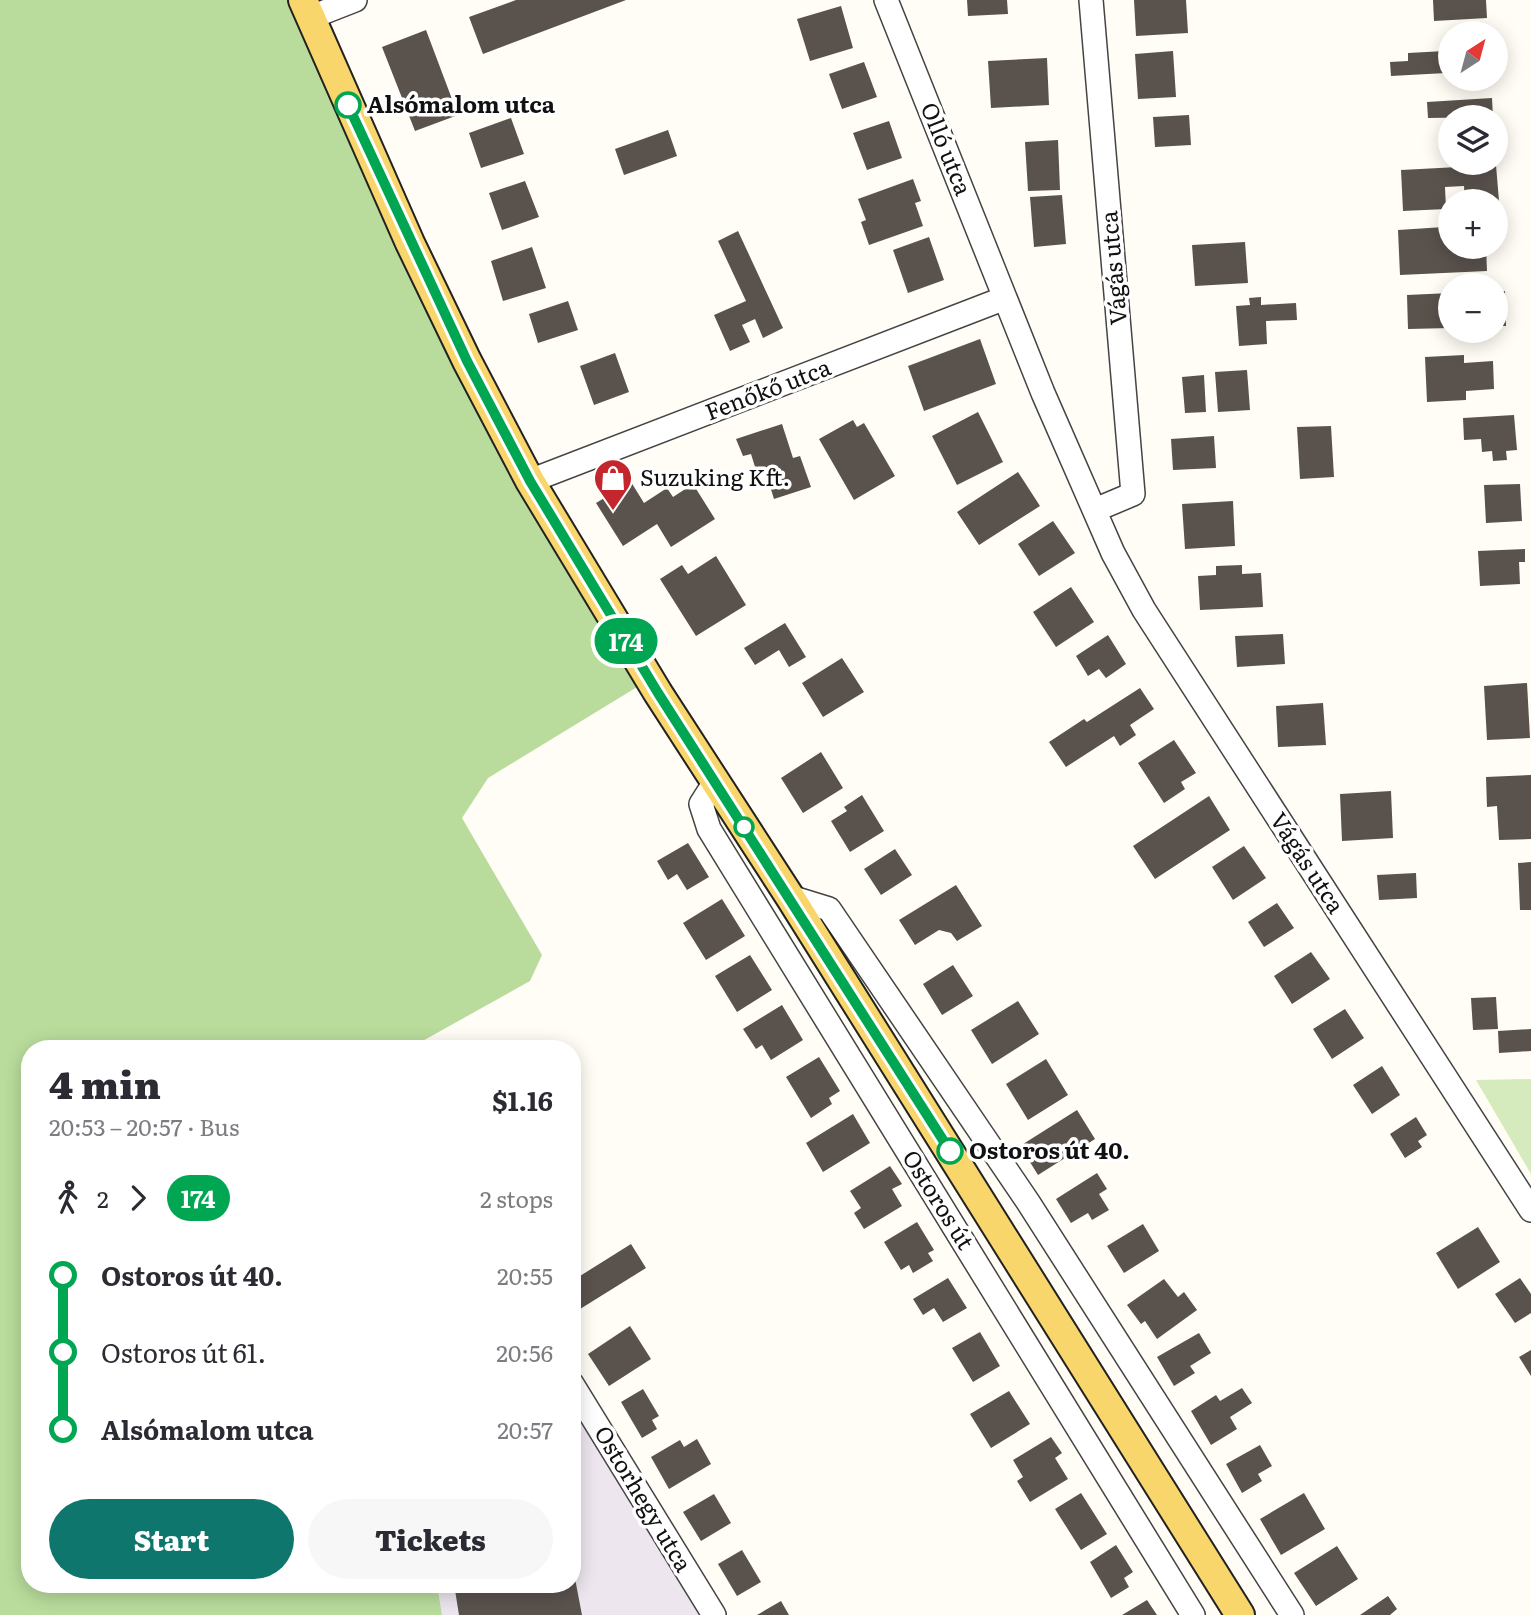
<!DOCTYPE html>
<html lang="en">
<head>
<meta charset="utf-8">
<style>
  body { margin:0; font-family:Literata,serif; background:#f7f7f7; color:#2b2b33; height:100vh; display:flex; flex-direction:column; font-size:26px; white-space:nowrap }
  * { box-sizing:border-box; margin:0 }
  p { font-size:23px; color:#7c7c81 }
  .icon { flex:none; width:38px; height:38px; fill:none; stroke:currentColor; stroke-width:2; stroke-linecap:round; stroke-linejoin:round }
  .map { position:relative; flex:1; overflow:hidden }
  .side { position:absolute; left:21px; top:1040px; width:560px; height:553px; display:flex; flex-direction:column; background:#fff; border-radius:28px; box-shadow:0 4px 18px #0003 }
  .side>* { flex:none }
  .badge { padding:0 14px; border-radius:23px; font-size:24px; line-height:46px }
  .needle { width:46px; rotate:36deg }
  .controls { position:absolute; left:1438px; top:21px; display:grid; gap:14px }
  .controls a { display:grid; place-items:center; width:70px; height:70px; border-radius:50%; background:#fff; box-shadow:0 4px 18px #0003; font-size:35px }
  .map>.badge { position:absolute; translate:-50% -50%; box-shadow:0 0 0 4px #fff }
  .legs { display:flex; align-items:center; gap:10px; height:77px; padding:0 28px; font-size:23px }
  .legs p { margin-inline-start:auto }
  .overview { display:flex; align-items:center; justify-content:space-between; height:119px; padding:0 28px }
  h1 { font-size:38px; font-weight:800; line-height:52px }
  .primary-button { display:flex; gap:14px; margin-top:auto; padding:14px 28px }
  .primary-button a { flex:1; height:80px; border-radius:42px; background:#0f766e; color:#fff; font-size:28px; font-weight:800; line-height:80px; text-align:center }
  .primary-button a+a { background:#f7f7f7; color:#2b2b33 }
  ul { padding:0 28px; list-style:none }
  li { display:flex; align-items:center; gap:24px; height:77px; font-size:26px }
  li i { display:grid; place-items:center; width:10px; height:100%; margin:0 9px; background:currentColor }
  li i::after { content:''; width:18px; height:18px; margin:-9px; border:5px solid; border-radius:50%; background:#fff }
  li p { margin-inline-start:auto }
  li:first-child i { background:linear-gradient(#0000 50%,currentColor 0) }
  li:last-child i { background:linear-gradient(currentColor 50%,#0000 0) }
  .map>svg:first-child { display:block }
  .industrial { fill:#eee6ef }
  .green { fill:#d5ebbd }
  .forest { fill:#b9dc9c }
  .building { fill:#5a524d }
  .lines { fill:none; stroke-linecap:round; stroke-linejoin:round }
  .minor-casing { stroke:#444; stroke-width:26 }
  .major-casing { stroke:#222; stroke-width:32 }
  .minor { stroke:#fff; stroke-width:23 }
  .major { stroke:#f9d66b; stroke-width:28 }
  .line-1-casing { stroke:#fff; stroke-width:16 }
  .line-1 { stroke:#00a651; stroke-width:10 }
  .stop-1-dot { fill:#fff; stroke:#00a651; stroke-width:3.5 }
  .labels { text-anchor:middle; stroke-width:7; stroke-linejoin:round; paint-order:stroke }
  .stop-label { font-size:23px; font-weight:bold; fill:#111; stroke:#fff; text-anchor:start }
  .street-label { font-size:23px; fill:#111; stroke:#fff }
  .poi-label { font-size:23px; fill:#111; stroke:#fff; text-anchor:start }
</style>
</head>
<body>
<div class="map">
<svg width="1531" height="1615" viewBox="0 0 1531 1615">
  <rect width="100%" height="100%" fill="#fffdf5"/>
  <path class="industrial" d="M 572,1407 L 699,1615 L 442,1615 L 437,1584 L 572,1584 Z"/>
  <path class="green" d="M 1531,1079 L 1531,1174 L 1476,1080 Z"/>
  <path class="forest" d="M 0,0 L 293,0 L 642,684 L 488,778 L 462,818 L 542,955 L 530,981 L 410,1048 L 30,1048 L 30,1584 L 437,1584 L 442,1615 L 0,1615 Z"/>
  <path class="building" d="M 516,0 L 626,0 L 483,54 L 469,17 Z
    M 967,0 L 1007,0 L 1008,14 L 968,16 Z
    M 1134,0 L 1186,0 L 1188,33 L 1136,36 Z
    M 1433,0 L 1486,0 L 1487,18 L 1434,21 Z
    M 841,6 L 853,48 L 810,61 L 797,19 Z
    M 426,30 L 458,115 L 415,131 L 382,47 Z
    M 1173,51 L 1176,97 L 1138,99 L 1135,54 Z
    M 1445,51 L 1446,73 L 1391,76 L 1390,62 L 1408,61 L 1408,53 Z
    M 1047,58 L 1049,105 L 991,108 L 988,61 Z
    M 864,62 L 877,97 L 842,109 L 829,74 Z
    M 1492,98 L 1493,117 L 1428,118 L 1427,102 Z
    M 1189,115 L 1191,145 L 1155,147 L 1153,117 Z
    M 511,118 L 524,154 L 481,168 L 469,133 Z
    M 889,121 L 902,158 L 867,170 L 853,133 Z
    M 668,130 L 677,156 L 624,175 L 615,149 Z
    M 1058,140 L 1060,190 L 1028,191 L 1025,142 Z
    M 1496,165 L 1499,201 L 1465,201 L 1464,186 L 1445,187 L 1446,209 L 1403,211 L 1401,170 Z
    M 913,179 L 921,201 L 915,203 L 923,226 L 869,245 L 861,222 L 866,220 L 858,199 Z
    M 525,181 L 539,217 L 502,230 L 489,193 Z
    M 1062,195 L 1066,244 L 1034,247 L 1030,197 Z
    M 1444,227 L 1444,234 L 1451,234 L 1451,247 L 1486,247 L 1487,271 L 1400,275 L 1398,230 Z
    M 738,231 L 783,328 L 763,338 L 755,319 L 742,325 L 750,342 L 730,351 L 714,315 L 746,301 L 718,241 Z
    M 929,237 L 944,280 L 908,293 L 893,250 Z
    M 1245,242 L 1248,283 L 1195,286 L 1192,245 Z
    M 532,247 L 546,288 L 503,301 L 491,261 Z
    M 1505,291 L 1506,326 L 1496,326 L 1496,292 Z
    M 1451,293 L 1451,328 L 1408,329 L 1407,295 Z
    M 1261,297 L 1261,305 L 1296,303 L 1297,320 L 1266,321 L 1267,344 L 1239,346 L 1236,306 L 1250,305 L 1249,298 Z
    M 568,301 L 578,330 L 538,343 L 529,314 Z
    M 980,339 L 996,384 L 924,411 L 908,366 Z
    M 615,353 L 629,392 L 594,405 L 580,366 Z
    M 1464,355 L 1464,363 L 1493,361 L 1494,389 L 1466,391 L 1466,400 L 1427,402 L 1425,357 Z
    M 1247,370 L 1250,410 L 1218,412 L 1215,372 Z
    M 1204,375 L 1206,412 L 1185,413 L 1182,377 Z
    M 978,412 L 1003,462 L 957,485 L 932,436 Z
    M 1514,415 L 1517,450 L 1506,451 L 1507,460 L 1493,461 L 1492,451 L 1482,452 L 1481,439 L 1464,440 L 1463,418 Z
    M 853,420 L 857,427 L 864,423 L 895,476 L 854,500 L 819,439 Z
    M 782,424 L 793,458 L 800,456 L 811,487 L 774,499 L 764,467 L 756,470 L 751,454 L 743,456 L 736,439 Z
    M 1331,426 L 1334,477 L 1300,479 L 1297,427 Z
    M 1214,436 L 1216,468 L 1173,470 L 1171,439 Z
    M 1018,472 L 1040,506 L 979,545 L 957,512 Z
    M 631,482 L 644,503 L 667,488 L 673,497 L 693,484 L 715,519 L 671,547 L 657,524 L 623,546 L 596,503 Z
    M 1520,484 L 1522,521 L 1486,523 L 1484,485 Z
    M 1233,501 L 1235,546 L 1185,549 L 1182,504 Z
    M 1053,521 L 1075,553 L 1039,576 L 1018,544 Z
    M 1525,549 L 1525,562 L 1519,562 L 1520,584 L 1480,586 L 1478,551 Z
    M 716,556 L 746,605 L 696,636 L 660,579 L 682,565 L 688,574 Z
    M 1242,565 L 1242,574 L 1261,573 L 1263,607 L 1200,610 L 1198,576 L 1216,575 L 1216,566 Z
    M 1071,587 L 1094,622 L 1056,647 L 1033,612 Z
    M 785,623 L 806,657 L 789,667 L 779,650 L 755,665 L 744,648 Z
    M 1283,634 L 1285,664 L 1237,667 L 1235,636 Z
    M 1108,635 L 1126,664 L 1106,678 L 1099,669 L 1088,676 L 1076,656 Z
    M 842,658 L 864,692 L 823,717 L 802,683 Z
    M 1527,683 L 1530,738 L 1487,740 L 1484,686 Z
    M 1140,688 L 1154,709 L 1130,725 L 1136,735 L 1120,746 L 1114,736 L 1066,767 L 1049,742 L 1084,719 L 1087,722 Z
    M 1323,703 L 1326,745 L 1278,747 L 1276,706 Z
    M 1174,740 L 1196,773 L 1181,782 L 1185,789 L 1164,803 L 1138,763 Z
    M 821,752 L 843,788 L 803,813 L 781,778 Z
    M 1531,775 L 1531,839 L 1499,840 L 1497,806 L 1487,807 L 1486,777 Z
    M 1391,791 L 1393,838 L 1342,841 L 1340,794 Z
    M 862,795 L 884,831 L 850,852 L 831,821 L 847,811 L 844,807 Z
    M 1209,796 L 1230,830 L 1155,879 L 1133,846 Z
    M 688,843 L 709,877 L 687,890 L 677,874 L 668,880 L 657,861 Z
    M 1244,846 L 1266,878 L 1233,900 L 1212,867 Z
    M 895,849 L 912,875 L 881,895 L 864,869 Z
    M 1531,862 L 1531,910 L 1520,910 L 1518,863 Z
    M 1416,873 L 1417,898 L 1379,900 L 1377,875 Z
    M 956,885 L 982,926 L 957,941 L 951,933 L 939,930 L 915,945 L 899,920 Z
    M 722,899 L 745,936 L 706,960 L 683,923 Z
    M 1277,903 L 1294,928 L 1264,947 L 1248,922 Z
    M 1311,952 L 1330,979 L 1292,1004 L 1274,976 Z
    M 750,955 L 772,990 L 737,1012 L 715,976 Z
    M 953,965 L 973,996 L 942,1015 L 923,984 Z
    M 1496,997 L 1498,1029 L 1473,1030 L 1471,998 Z
    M 1018,1001 L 1039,1034 L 992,1064 L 971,1030 Z
    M 782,1005 L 803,1040 L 771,1060 L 762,1045 L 756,1049 L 743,1029 Z
    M 1345,1009 L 1364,1038 L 1332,1059 L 1313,1029 Z
    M 1531,1029 L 1531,1051 L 1499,1053 L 1498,1031 Z
    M 491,1042 L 495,1048 L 479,1048 Z
    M 819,1057 L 840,1091 L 829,1098 L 832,1104 L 811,1118 L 786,1077 Z
    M 1046,1059 L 1068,1095 L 1028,1120 L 1006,1084 Z
    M 1382,1066 L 1400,1095 L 1372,1114 L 1353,1085 Z
    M 1077,1110 L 1095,1139 L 1038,1175 L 1020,1146 Z
    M 853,1114 L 870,1143 L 823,1172 L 806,1143 Z
    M 1416,1117 L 1427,1135 L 1418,1141 L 1422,1147 L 1405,1158 L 1390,1134 Z
    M 890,1166 L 902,1184 L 892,1189 L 902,1206 L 864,1229 L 854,1213 L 861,1208 L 850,1191 Z
    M 1097,1173 L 1107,1189 L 1099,1194 L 1109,1210 L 1092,1220 L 1088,1213 L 1071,1223 L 1056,1199 Z
    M 917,1222 L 934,1250 L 928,1253 L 933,1261 L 913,1273 L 909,1265 L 901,1270 L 884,1242 Z
    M 1143,1224 L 1159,1251 L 1124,1273 L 1107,1246 Z
    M 1478,1227 L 1500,1262 L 1458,1289 L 1436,1253 Z
    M 631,1244 L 646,1268 L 572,1314 L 572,1281 Z
    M 948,1278 L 967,1308 L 943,1322 L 934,1308 L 923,1315 L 913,1299 Z
    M 1520,1278 L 1531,1294 L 1531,1313 L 1515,1323 L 1495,1294 Z
    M 1164,1279 L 1178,1297 L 1184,1292 L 1197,1310 L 1157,1339 L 1145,1321 L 1141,1324 L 1127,1305 Z
    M 630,1326 L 651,1359 L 609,1386 L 588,1354 Z
    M 980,1332 L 1000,1366 L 973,1382 L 952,1348 Z
    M 1199,1333 L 1211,1353 L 1190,1366 L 1195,1373 L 1174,1386 L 1157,1357 Z
    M 1531,1350 L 1531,1376 L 1519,1357 Z
    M 1242,1388 L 1252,1403 L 1230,1417 L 1237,1429 L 1211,1445 L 1191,1411 L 1216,1395 L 1220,1401 Z
    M 643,1389 L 659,1416 L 652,1420 L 657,1429 L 642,1438 L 621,1402 Z
    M 1009,1391 L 1030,1424 L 991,1448 L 970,1414 Z
    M 1051,1437 L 1062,1453 L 1055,1458 L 1068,1479 L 1030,1502 L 1017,1481 L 1023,1477 L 1013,1460 Z
    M 697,1439 L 711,1464 L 669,1489 L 651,1457 L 680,1440 L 684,1447 Z
    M 1260,1445 L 1272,1466 L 1258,1474 L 1262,1481 L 1242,1493 L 1226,1464 Z
    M 1081,1493 L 1107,1534 L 1081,1550 L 1055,1509 Z
    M 1304,1493 L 1325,1529 L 1281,1555 L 1260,1519 Z
    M 714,1494 L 731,1523 L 701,1541 L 683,1512 Z
    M 1116,1545 L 1133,1572 L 1124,1578 L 1129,1587 L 1111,1598 L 1090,1562 Z
    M 1337,1546 L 1358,1579 L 1316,1606 L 1294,1573 Z
    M 742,1550 L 761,1582 L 737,1596 L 718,1564 Z
    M 572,1563 L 582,1615 L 459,1615 L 454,1584 L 572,1584 Z
    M 1388,1596 L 1397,1609 L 1390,1615 L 1360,1615 Z
    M 1147,1600 L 1157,1615 L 1122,1615 Z
    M 781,1601 L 789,1615 L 757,1615 Z"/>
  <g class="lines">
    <defs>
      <path id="minor" d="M 886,0 L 1043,393 L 1113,553 L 1144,610 L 1531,1210
        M 1091,0 L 1133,494 L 1095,510
        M 309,18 L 355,0
        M 530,481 L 1005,298
        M 715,782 L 701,804 L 709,829 L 1193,1615
        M 790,897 L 829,909 L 1028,1202 L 1292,1615
        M 572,1384 L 714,1615"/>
      <path id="major" d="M 303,0 L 410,243 L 467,361 L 530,481 L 658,693 L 790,897 L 1240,1615"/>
    </defs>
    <use href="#minor" class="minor-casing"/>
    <use href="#major" class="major-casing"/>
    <use href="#minor" class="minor"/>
    <use href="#major" class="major"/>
  </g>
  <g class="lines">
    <defs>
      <path id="line-1" d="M 348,105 L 467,361 L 530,481 L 658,693 L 950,1151"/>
    </defs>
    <use href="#line-1" class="line-1-casing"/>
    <use href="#line-1" class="line-1"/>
  </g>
  <defs>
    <symbol id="shop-pin" viewBox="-11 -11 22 30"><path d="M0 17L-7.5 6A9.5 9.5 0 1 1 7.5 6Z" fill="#c4262e" stroke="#fff"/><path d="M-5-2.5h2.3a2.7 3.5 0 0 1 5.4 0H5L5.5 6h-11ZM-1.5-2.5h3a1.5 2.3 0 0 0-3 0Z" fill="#fff"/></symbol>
  </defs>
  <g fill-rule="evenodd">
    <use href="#shop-pin" x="591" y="456" width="44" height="60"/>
  </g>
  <g class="stop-1-dot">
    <circle cx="348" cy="105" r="12"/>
    <circle cx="744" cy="827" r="9"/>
    <circle cx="950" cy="1151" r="12"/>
  </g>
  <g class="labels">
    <g class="stop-label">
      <text x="367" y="113">Alsómalom utca</text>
      <text x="969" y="1159">Ostoros út 40.</text>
    </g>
    <g class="street-label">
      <text transform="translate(946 149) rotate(68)" y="8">Olló utca</text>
      <text transform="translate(1114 268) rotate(-95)" y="8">Vágás utca</text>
      <text transform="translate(768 390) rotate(-21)" y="8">Fenőkő utca</text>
      <text transform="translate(1307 863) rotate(57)" y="8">Vágás utca</text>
      <text transform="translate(938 1200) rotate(58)" y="8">Ostoros út</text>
      <text transform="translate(643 1499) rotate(59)" y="8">Ostorhegy utca</text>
    </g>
    <g class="poi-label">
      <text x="640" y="486">Suzuking Kft.</text>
    </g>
  </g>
</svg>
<div class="controls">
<a><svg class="needle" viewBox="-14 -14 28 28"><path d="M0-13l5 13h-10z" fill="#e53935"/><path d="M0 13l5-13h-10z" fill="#7c7c81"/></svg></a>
<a><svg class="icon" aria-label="layers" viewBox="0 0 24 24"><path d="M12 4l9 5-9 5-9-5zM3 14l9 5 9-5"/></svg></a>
<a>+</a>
<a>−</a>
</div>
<b class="badge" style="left:626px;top:641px;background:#00a651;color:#fff">174</b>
<section class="side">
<div class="overview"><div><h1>4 min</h1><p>20:53 – 20:57 · Bus</p></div><b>$1.16</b></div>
<div class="legs"><svg class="icon" aria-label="walk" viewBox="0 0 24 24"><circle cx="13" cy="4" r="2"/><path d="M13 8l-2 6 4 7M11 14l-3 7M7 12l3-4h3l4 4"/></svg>2<svg class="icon" aria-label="forward" viewBox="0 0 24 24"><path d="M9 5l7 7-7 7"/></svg><b class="badge" style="background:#00a651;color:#fff">174</b><p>2 stops</p></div>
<ul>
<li><i style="color:#00a651"></i><b>Ostoros út 40.</b><p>20:55</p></li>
<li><i style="color:#00a651"></i><span>Ostoros út 61.</span><p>20:56</p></li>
<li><i style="color:#00a651"></i><b>Alsómalom utca</b><p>20:57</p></li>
</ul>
<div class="primary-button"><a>Start</a><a>Tickets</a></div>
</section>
</div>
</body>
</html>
